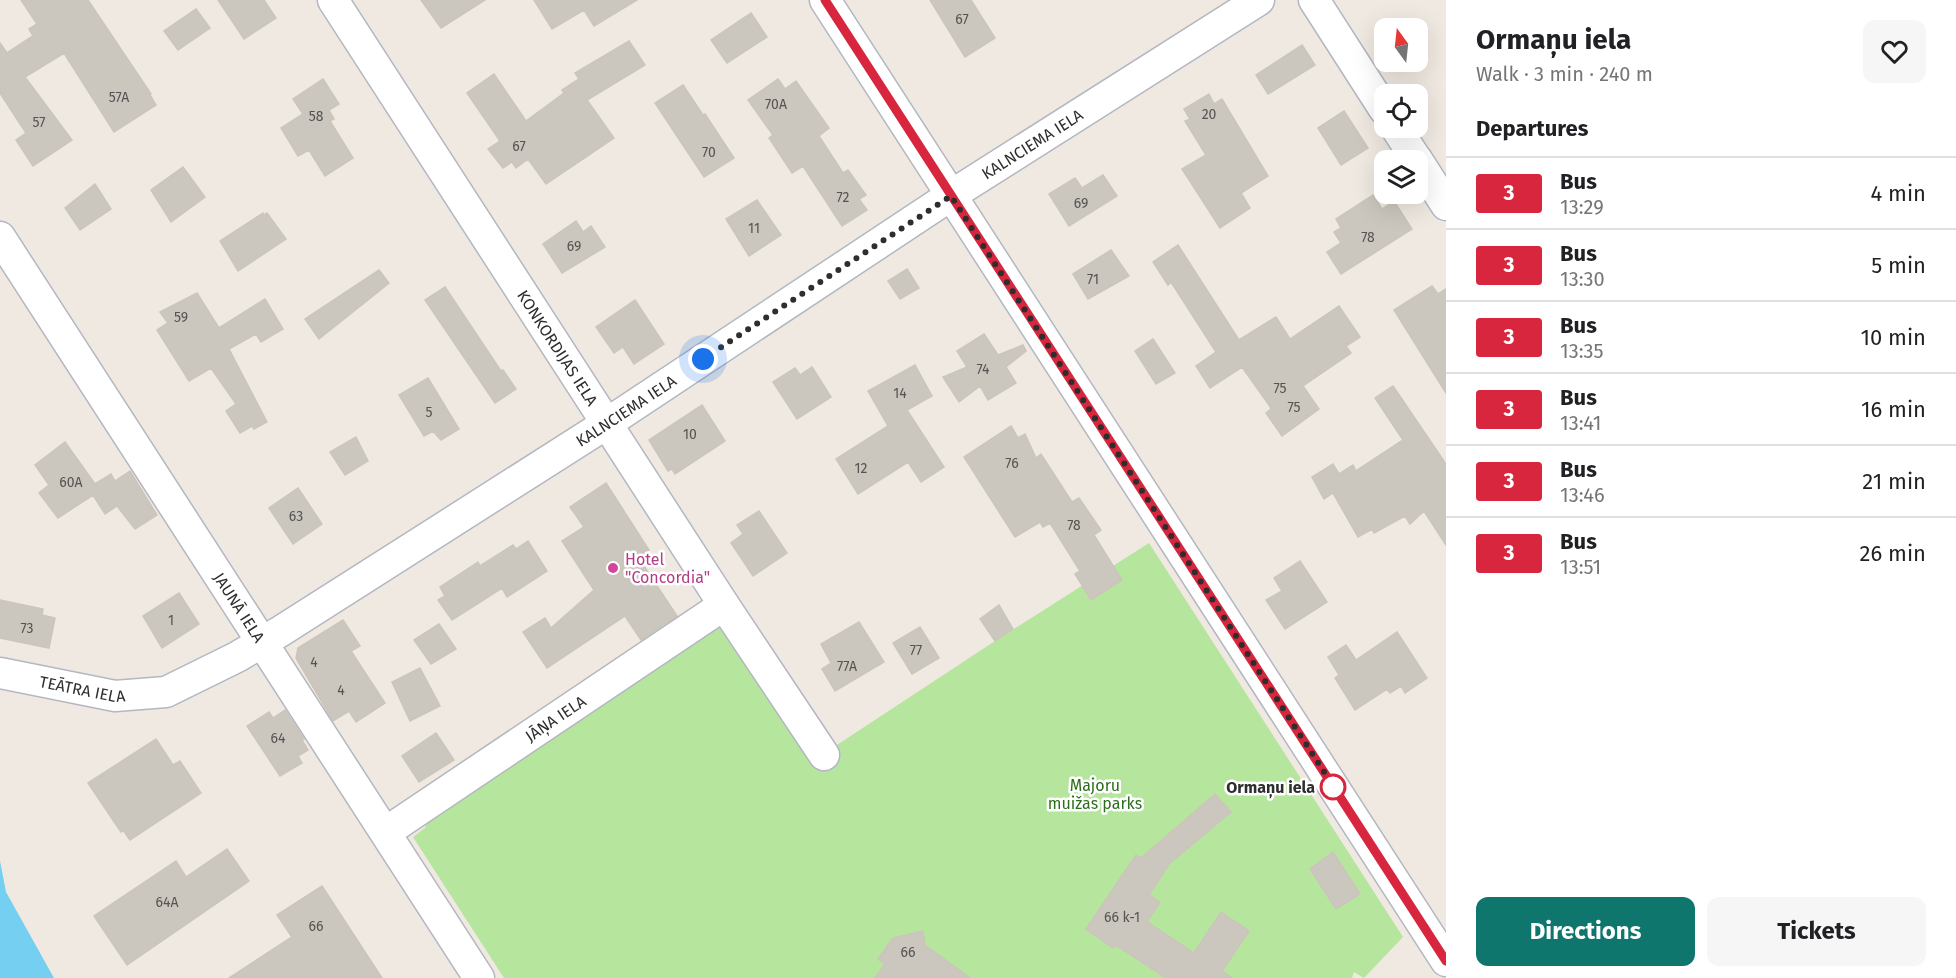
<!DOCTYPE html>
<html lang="en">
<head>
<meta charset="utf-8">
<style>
  body { margin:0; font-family:"Fira Sans",sans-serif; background:#f6f6f6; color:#202124; height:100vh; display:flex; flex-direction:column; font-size:22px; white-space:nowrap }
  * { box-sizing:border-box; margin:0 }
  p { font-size:20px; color:#757577 }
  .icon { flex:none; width:33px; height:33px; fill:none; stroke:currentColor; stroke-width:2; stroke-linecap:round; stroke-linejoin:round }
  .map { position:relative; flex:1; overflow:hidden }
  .sheet { display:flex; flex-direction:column; background:#fff; width:510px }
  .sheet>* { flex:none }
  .badge { padding:0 12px; border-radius:4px; font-size:21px; line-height:39px }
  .needle { width:39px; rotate:345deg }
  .tools { position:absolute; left:1374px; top:18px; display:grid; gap:12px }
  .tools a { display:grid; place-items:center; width:54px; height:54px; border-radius:12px; background:#fff; box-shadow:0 6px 24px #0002; font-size:30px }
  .you { position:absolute; width:30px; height:30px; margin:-15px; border:4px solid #fff; border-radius:50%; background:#1a73e8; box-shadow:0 0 0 9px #1a73e833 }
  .map>.badge { position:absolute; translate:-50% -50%; box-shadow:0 0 0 3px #fff }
  h2 { padding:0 30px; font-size:22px; line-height:54px }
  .round { display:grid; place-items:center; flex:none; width:63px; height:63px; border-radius:12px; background:#f6f6f6 }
  .headline { display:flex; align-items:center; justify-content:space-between; height:102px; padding:0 30px }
  h1 { font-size:28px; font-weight:700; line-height:45px }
  .button { display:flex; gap:12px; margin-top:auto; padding:12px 30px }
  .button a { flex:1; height:69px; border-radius:12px; background:#0f766e; color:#fff; font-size:24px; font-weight:700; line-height:69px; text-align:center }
  .button a+a { background:#f6f6f6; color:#202124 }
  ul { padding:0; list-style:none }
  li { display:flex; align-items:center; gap:18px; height:72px; padding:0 30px; border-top:2px solid #e0e0e0 }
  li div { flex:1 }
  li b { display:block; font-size:22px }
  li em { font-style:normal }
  li .badge { min-width:66px; font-weight:700; text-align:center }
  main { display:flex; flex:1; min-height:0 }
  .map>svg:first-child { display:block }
  .green { fill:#b6e59e }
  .water { fill:#75cff0 }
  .building { fill:#cbc7bf; stroke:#cbc5ba; stroke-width:1.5 }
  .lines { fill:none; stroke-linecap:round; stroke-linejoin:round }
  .street-casing { stroke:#b4b7c1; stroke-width:33 }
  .street { stroke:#fff; stroke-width:30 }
  .line-casing { stroke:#fff; stroke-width:14 }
  .line { stroke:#d7263d; stroke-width:9 }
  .walk { stroke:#2e2e2e; stroke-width:6; stroke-dasharray:0 10.8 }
  .hotel-dot { fill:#d1479c; stroke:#fff; stroke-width:2 }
  .stop-dot { fill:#fff; stroke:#d7263d; stroke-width:3 }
  .labels { text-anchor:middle; stroke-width:5; stroke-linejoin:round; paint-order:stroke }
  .number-label { font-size:14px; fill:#555452 }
  .street-label { font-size:16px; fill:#2e2e2e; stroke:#fff }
  .hotel-label { font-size:16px; fill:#b23c85; stroke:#fff; text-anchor:start }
  .park-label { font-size:16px; fill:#2c6e1b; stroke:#fff }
  .stop-label { font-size:16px; font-weight:bold; fill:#2e2e2e; stroke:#fff; text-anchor:end }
</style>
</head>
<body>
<main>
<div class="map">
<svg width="1446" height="978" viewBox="0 0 1446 978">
  <rect width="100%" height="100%" fill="#efe9e1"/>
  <path class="green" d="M 1149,543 L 1403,937 L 1364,978 L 1354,972 L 1352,978 L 504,978 L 413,837 L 425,828 L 429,815 L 719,626 L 811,762 L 995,641 Z"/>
  <path class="water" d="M 0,861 L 6,892 L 54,978 L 0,978 Z"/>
  <path class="building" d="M 21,0 L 88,0 L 151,94 L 150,95 L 156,105 L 114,132 L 64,53 L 25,77 L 72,140 L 33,166 L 16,140 L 26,133 L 0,93 L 0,43 L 7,53 L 33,36 L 29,29 L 37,24 Z
    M 218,0 L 264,0 L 276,18 L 244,39 Z
    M 421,0 L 485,0 L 441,28 Z
    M 534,0 L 637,0 L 594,26 L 584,10 L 552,29 Z
    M 930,0 L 971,0 L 995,38 L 965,57 Z
    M 196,9 L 210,28 L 178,50 L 164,31 Z
    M 751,13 L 767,37 L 727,63 L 711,40 Z
    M 629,41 L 645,65 L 587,100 L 614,138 L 546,184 L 528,159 L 516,168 L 512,162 L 503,168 L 488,149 L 500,141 L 467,93 L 494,74 L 526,121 L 564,93 L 562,90 L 579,79 L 575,73 Z
    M 1302,45 L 1315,65 L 1268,94 L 1256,75 Z
    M 323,79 L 339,104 L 329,110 L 334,119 L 330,121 L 353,158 L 325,176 L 309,150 L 298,156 L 281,128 L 303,114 L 293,99 Z
    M 778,79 L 785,89 L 796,81 L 829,128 L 819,136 L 843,173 L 848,170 L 866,195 L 859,199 L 867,210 L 842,226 L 803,166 L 792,173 L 769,138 L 773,135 L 748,100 Z
    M 683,85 L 703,115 L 705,114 L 734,158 L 704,177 L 655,103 Z
    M 1209,94 L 1214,104 L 1222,99 L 1268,176 L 1241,193 L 1250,208 L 1220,228 L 1182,169 L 1206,155 L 1185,121 L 1190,119 L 1184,109 Z
    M 1344,111 L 1368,148 L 1341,165 L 1318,128 Z
    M 183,167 L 205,197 L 171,222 L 151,190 Z
    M 1103,175 L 1117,196 L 1069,226 L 1049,194 L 1075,178 L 1082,188 Z
    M 95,184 L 111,209 L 80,230 L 65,208 Z
    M 1373,195 L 1382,209 L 1394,201 L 1412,229 L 1341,274 L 1327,252 L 1341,243 L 1334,232 L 1341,228 L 1336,219 Z
    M 757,200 L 781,235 L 749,256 L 726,219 Z
    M 263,213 L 264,215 L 267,213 L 286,239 L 238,271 L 220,241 Z
    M 576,221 L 583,232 L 591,226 L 605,247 L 562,273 L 543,244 Z
    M 1178,245 L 1239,340 L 1276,317 L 1290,339 L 1339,306 L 1360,337 L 1346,346 L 1351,353 L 1303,386 L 1319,409 L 1282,436 L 1266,413 L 1271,409 L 1269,405 L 1242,367 L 1210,388 L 1196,366 L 1216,352 L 1171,282 L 1168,285 L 1153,262 Z
    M 1111,250 L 1129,276 L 1088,299 L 1073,274 Z
    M 907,269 L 919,288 L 900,299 L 888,281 Z
    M 379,270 L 389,283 L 319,339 L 305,319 Z
    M 1432,286 L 1438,294 L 1446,289 L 1446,393 L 1394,310 Z
    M 445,287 L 501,371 L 503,370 L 516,389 L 495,403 L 425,300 Z
    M 197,293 L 219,328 L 265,299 L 283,329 L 261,342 L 256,334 L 229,349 L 267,422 L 254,429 L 252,426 L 240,433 L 226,411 L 236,404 L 211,368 L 189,381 L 157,330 L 168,323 L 160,312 Z
    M 635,300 L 664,344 L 634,364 L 623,347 L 614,353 L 596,327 Z
    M 984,334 L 998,355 L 1023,345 L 1026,351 L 1006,367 L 1016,383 L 988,400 L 980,386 L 959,402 L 943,377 L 967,367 L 957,351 Z
    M 1153,339 L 1175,373 L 1156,384 L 1135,351 Z
    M 915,365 L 932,396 L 907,410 L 944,467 L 921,482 L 908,462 L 858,494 L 836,459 L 888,426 L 868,391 Z
    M 812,367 L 831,397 L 797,419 L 773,382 L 795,368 L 800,375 Z
    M 428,378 L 459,429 L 441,440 L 433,431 L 424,436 L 399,395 Z
    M 1393,386 L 1446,464 L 1446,545 L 1424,511 L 1410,524 L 1405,516 L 1374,533 L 1372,529 L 1358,537 L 1333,493 L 1324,499 L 1312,477 L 1333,464 L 1339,474 L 1353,465 L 1356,471 L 1403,440 L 1375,398 Z
    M 702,405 L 725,441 L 675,474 L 672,469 L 668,471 L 649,440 Z
    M 1011,426 L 1018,438 L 1025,434 L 1036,458 L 1041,454 L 1072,502 L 1079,498 L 1101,530 L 1094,535 L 1122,580 L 1091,600 L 1075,574 L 1080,571 L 1050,523 L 1043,527 L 1040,522 L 1015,537 L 964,457 Z
    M 356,437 L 368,461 L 345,475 L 330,452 Z
    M 65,442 L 95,484 L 111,474 L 115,481 L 130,471 L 157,515 L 135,529 L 117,506 L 105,514 L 93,495 L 58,518 L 39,493 L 49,485 L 35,465 Z
    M 606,483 L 649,550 L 638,557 L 677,616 L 641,640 L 625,616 L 547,668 L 523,632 L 545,618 L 551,628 L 594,590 L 562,541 L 584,527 L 570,507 Z
    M 298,488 L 322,524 L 293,544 L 269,508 Z
    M 759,511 L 787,553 L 753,576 L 731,543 L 743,534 L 737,525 Z
    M 528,541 L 547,571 L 507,597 L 502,588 L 452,620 L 438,600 L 445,596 L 440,587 L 478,562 L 480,566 L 513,545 L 516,549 Z
    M 1300,561 L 1327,602 L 1285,629 L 1266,600 L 1282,591 L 1274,578 Z
    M 179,593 L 199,624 L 162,648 L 143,616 Z
    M 0,600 L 43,609 L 42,615 L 55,618 L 49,648 L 0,638 Z
    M 999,605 L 1013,629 L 995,641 L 980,619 Z
    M 343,620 L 360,646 L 351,651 L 385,703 L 356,722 L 349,711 L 333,721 L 296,658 L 298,648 Z
    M 859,622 L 884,662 L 835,691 L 822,669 L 831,663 L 821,644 Z
    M 439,624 L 456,649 L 431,664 L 414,640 Z
    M 920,627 L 939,658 L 912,674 L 893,643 Z
    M 1397,632 L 1427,678 L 1405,693 L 1401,686 L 1390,693 L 1387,689 L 1355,710 L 1335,678 L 1339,675 L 1328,657 L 1346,645 L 1356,660 Z
    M 420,668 L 440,706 L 410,721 L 392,682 Z
    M 285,710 L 304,739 L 302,740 L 308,750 L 298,756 L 302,763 L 280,776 L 247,726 L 269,712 L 273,718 Z
    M 436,733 L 454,760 L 419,782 L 402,756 Z
    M 156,739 L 173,765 L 180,761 L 201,793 L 130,840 L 123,830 L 121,832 L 88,783 Z
    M 1215,794 L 1231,812 L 1169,864 L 1149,895 L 1160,902 L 1147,922 L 1194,953 L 1221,912 L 1249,931 L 1222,971 L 1232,978 L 1166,978 L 1116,945 L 1113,948 L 1086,929 L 1136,855 L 1141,858 Z
    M 227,849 L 249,881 L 127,965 L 94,916 L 176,861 L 186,877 Z
    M 1333,852 L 1360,894 L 1336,909 L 1310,869 Z
    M 322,886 L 382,978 L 229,978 L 292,937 L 277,915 Z
    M 923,931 L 925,945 L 970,978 L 875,978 L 885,964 L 878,959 L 893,938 Z"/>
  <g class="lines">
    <defs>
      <g id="street">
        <path id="s1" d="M 333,0 L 724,605 L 824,755"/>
        <path d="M 825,0 L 1446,961"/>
        <path d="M 1314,0 L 1384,109"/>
        <path d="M 1396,128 L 1417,160"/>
        <path d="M 1418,161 L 1446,205"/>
        <path id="s2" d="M 0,237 L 479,978"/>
        <path id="s3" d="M 0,673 L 115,696 L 166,692 L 237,657 L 281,631 L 606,424 L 950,196 L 1259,0"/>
        <path id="s4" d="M 386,832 L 724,605"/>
      </g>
    </defs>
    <use href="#street" class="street-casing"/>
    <use href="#street" class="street"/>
  </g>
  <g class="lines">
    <defs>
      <path id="line" d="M 825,0 L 1446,961"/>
    </defs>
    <use href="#line" class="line-casing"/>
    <use href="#line" class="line"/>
    <path class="walk" d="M 703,359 L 951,196 L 1339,795 L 1333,787"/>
  </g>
  <circle class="hotel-dot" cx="613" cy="568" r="6"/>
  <circle class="stop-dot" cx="1333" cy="787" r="12"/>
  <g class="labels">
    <g class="number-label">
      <text x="962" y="24">67</text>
      <text x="119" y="102">57A</text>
      <text x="776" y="109">70A</text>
      <text x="1209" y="119">20</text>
      <text x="316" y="121">58</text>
      <text x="39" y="127">57</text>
      <text x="519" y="151">67</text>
      <text x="709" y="157">70</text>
      <text x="843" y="202">72</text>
      <text x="1081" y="208">69</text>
      <text x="754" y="233">11</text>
      <text x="1368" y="242">78</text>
      <text x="574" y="251">69</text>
      <text x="1093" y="284">71</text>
      <text x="181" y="322">59</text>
      <text x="983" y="374">74</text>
      <text x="1280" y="393">75</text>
      <text x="900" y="398">14</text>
      <text x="1294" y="412">75</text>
      <text x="429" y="417">5</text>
      <text x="690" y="439">10</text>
      <text x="1012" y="468">76</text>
      <text x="861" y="473">12</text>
      <text x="71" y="487">60A</text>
      <text x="296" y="521">63</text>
      <text x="1074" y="530">78</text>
      <text x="171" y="625">1</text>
      <text x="27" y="633">73</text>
      <text x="916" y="655">77</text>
      <text x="314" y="667">4</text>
      <text x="847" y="671">77A</text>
      <text x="341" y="695">4</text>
      <text x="278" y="743">64</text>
      <text x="167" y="907">64A</text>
      <text x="1122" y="922">66 k-1</text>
      <text x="316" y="931">66</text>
      <text x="908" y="957">66</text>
    </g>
    <g class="street-label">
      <text dy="6" stroke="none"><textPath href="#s3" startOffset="1194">KALNCIEMA IELA</textPath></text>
      <text dy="6" stroke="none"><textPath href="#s1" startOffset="414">KONKORDIJAS IELA</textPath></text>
      <text dy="6" stroke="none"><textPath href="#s3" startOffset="708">KALNCIEMA IELA</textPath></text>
      <text dy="6" stroke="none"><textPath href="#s2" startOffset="441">JAUNĀ IELA</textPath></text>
      <text dy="6" stroke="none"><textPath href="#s3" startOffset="84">TEĀTRA IELA</textPath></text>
      <text dy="6" stroke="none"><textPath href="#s4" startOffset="204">JĀŅA IELA</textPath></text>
    </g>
    <g class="hotel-label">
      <text x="625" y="565">Hotel<tspan x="625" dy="18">"Concordia"</tspan></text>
    </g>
    <g class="park-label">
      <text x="1095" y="791">Majoru<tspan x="1095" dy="18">muižas parks</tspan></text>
    </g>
    <g class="stop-label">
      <text x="1315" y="793">Ormaņu iela</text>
    </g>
  </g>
</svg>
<div class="tools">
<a><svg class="needle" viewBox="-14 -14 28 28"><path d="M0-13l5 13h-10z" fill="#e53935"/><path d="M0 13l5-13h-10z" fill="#757577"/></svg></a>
<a><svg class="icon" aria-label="locate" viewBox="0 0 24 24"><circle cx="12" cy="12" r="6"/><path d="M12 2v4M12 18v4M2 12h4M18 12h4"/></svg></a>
<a><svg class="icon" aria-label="layers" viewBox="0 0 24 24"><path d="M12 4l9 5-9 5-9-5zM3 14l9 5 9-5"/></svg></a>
</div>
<div class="you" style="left:703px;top:359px"></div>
</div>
<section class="sheet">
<div class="headline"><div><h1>Ormaņu iela</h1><p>Walk · 3 min · 240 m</p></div><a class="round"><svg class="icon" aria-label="heart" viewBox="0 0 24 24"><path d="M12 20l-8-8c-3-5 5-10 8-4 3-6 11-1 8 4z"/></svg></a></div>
<h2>Departures</h2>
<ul>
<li><span class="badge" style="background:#d7263d;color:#fff">3</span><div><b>Bus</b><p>13:29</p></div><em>4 min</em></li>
<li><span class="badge" style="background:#d7263d;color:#fff">3</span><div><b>Bus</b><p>13:30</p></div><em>5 min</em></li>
<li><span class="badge" style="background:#d7263d;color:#fff">3</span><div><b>Bus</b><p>13:35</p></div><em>10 min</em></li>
<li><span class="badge" style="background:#d7263d;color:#fff">3</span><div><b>Bus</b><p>13:41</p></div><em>16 min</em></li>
<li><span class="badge" style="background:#d7263d;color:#fff">3</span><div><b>Bus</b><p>13:46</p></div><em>21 min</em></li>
<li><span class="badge" style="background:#d7263d;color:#fff">3</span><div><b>Bus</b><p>13:51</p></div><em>26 min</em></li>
</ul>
<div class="button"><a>Directions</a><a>Tickets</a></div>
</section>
</main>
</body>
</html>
